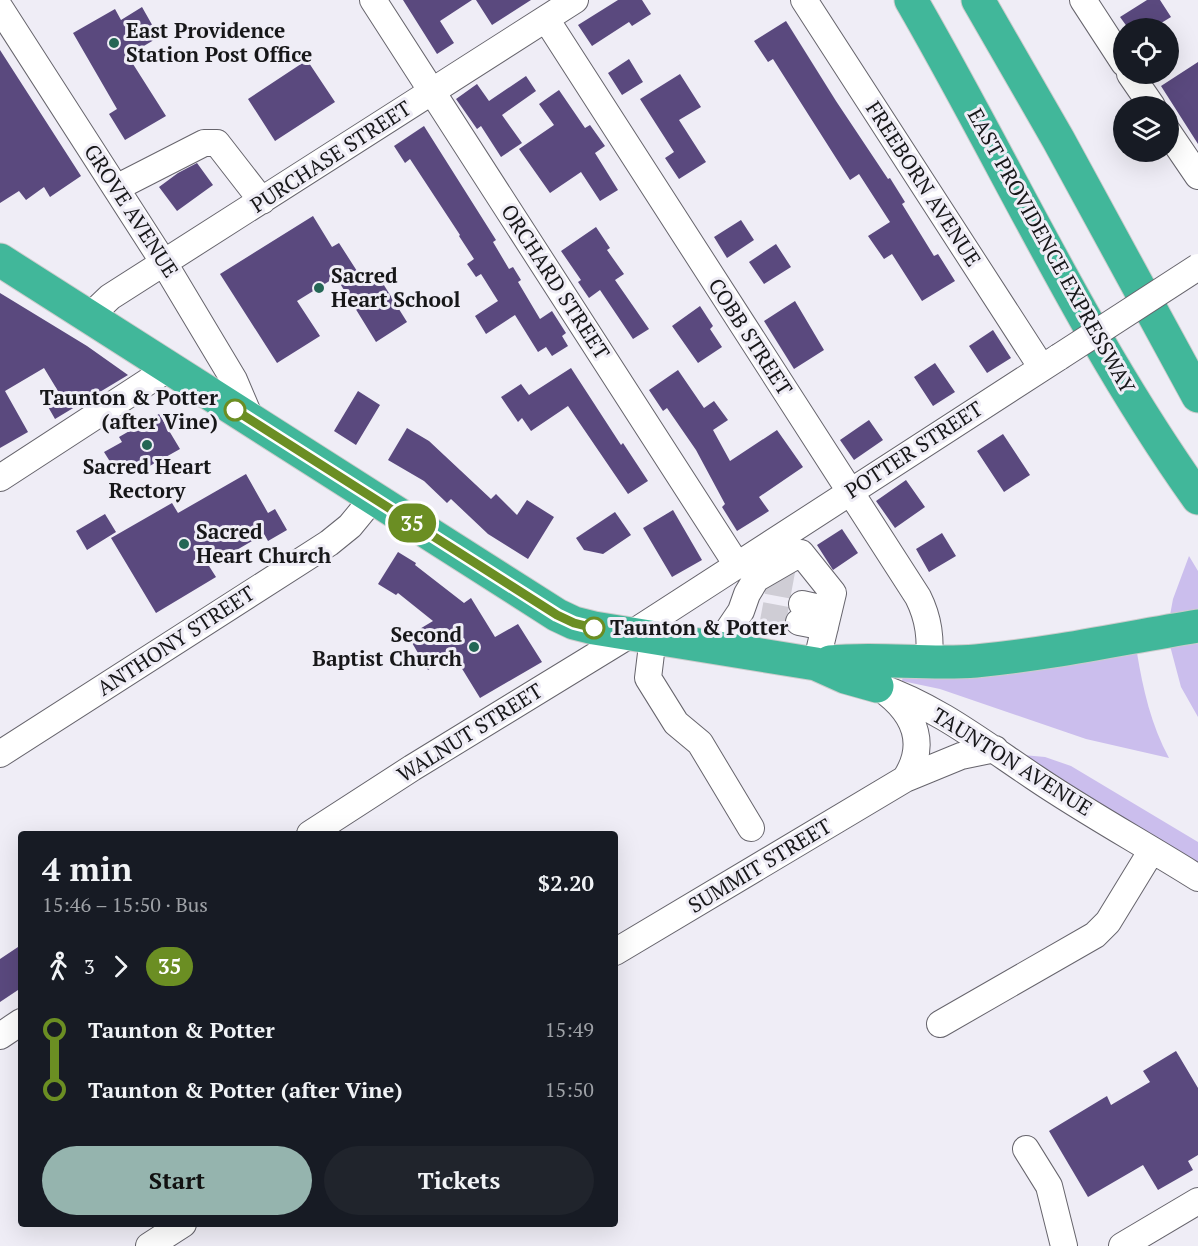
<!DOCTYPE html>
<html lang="en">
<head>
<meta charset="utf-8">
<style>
  body { margin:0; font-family:"PT Serif",serif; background:#20242c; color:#f1f3f6; height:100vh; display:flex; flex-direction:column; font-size:22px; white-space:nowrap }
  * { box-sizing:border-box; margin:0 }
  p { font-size:20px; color:#9ea1a6 }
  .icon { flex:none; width:33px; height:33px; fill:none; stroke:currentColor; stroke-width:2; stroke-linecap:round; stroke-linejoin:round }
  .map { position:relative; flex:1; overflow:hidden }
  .sheet { position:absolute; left:18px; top:831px; width:600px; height:396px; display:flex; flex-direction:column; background:#171b24; border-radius:6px; box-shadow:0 6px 24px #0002 }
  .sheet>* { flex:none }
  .badge { padding:0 12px; border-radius:20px; font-size:21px; line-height:39px }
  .tools { position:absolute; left:1113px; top:18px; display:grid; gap:12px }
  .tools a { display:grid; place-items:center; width:66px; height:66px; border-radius:50%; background:#171b24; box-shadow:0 6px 24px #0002; font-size:30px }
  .map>.badge { position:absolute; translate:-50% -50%; box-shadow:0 0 0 3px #fff }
  .legs { display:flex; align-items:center; gap:9px; height:66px; padding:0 24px; font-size:20px }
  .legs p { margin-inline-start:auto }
  .summary { display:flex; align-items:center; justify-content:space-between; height:102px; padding:0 24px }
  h1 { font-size:33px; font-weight:800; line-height:45px }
  .primary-button { display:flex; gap:12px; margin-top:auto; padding:12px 24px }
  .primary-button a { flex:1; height:69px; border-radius:36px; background:#95b4ae; color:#111; font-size:24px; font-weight:800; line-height:69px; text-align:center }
  .primary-button a+a { background:#20242c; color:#f1f3f6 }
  ul { padding:0 24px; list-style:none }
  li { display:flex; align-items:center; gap:21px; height:60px; font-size:22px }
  li i { display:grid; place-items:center; width:9px; height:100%; margin:0 8px; background:currentColor }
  li i::after { content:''; width:15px; height:15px; margin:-8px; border:4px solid; border-radius:50%; background:#171b24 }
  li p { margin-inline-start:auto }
  li:first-child i { background:linear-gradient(#0000 50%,currentColor 0) }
  li:last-child i { background:linear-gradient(currentColor 50%,#0000 0) }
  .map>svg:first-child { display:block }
  .green { fill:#cbbeed }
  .building { fill:#5a497e }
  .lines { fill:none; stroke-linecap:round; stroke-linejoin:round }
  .minor-tunnel { stroke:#cfcdd5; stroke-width:26; stroke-dasharray:26 13; stroke-linecap:butt }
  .minor-casing { stroke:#66646c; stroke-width:28 }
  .highway-casing { stroke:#ccc; stroke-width:35 }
  .minor { stroke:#fff; stroke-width:26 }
  .highway { stroke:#41b79a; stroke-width:33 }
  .minor-bridge-casing { stroke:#66646c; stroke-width:28; stroke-linecap:butt }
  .minor-bridge { stroke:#fff; stroke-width:26 }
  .line-1-casing { stroke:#fff; stroke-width:14 }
  .line-1 { stroke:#6b8e23; stroke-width:9 }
  .poi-dot { fill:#246655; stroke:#efedf6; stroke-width:2 }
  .stop-1-dot { fill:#fff; stroke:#6b8e23; stroke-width:3 }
  .labels { text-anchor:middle; stroke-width:6; stroke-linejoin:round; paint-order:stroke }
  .poi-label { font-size:21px; font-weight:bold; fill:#171719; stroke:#efedf6; text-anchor:start }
  .street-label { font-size:21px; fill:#171719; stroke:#efedf6 }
  .stop-label { font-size:21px; font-weight:bold; fill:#171719; stroke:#efedf6; text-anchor:end }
</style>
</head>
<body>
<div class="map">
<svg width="1198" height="1246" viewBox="0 0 1198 1246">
  <rect width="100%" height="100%" fill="#efedf6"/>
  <path class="green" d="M 1189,556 L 1198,571 L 1198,717 L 1181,687 L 1169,642 L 1168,626 L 1173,599 Z
    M 1137,653 C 1143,689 1151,725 1169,758 L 1086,739 L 940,689 L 902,681 L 903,676 Z
    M 1023,755 L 1045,757 L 1071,766 L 1198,842 L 1198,864 L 1023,759 Z"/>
  <path class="building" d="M 403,0 L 472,0 L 440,21 L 454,43 L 437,54 Z
    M 476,0 L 531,0 L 492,25 Z
    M 618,0 L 642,0 L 651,14 L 632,26 L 629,22 L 592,46 L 578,25 Z
    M 1147,0 L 1160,0 L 1171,17 L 1153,28 L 1128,28 L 1120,17 Z
    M 142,7 L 159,37 L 137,50 L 143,58 L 133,64 L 166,116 L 125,140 L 109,114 L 117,109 L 73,33 L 115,9 L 121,20 Z
    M 786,21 L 836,101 L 888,179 L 890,178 L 905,202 L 902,204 L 934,256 L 938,254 L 955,281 L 922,301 L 892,254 L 884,259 L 868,236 L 890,222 L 859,174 L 850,180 L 773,59 L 768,62 L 754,41 Z
    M 0,50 L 81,176 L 50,197 L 44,187 L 26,200 L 19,191 L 0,203 Z
    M 629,59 L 643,82 L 622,95 L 608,73 Z
    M 307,60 L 335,102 L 275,141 L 248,99 Z
    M 1198,62 L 1198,144 L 1161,86 Z
    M 680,74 L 701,107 L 679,120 L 706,162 L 679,179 L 665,158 L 674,152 L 640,99 Z
    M 526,76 L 536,91 L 502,115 L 522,143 L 501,157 L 481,126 L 477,129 L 456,99 L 477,84 L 489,101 Z
    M 559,90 L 585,128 L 590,125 L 605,146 L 595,153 L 618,190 L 600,201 L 581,172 L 550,193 L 519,149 L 554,125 L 539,104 Z
    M 424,126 L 496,240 L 493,242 L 509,269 L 513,267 L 521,280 L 518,282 L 540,319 L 552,311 L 566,333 L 562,336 L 568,346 L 552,356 L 546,347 L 538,352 L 515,315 L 486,334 L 475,316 L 498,301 L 481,274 L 476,277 L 467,264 L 474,259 L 459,236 L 460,235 L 410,159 L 405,163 L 394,146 Z
    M 197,163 L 213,185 L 177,211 L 159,187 L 178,173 Z
    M 313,216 L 332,247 L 339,243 L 364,282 L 377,274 L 407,322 L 376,342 L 336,277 L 297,301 L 320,336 L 277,363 L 220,274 Z
    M 741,220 L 754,240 L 727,258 L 714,237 Z
    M 596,227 L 610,248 L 607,250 L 624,274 L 615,280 L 649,329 L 633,339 L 600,290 L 589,298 L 578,282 L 581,280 L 561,251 Z
    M 776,244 L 791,267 L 764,284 L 749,262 Z
    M 0,293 L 87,346 L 128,375 L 55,419 L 47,405 L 61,396 L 44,368 L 5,391 L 28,432 L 0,448 Z
    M 795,301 L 824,350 L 794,369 L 764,321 Z
    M 700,306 L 713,326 L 710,329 L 722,347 L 698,363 L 672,326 Z
    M 993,330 L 1011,358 L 987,373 L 969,346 Z
    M 935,363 L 955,392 L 933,406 L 914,377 Z
    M 571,368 L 621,445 L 623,443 L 648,481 L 628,494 L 568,406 L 531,431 L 522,418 L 518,422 L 501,397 L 521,384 L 529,395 Z
    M 678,370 L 704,408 L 714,401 L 728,420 L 713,430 L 730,461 L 777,430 L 803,467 L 759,497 L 769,511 L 737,531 L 722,507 L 725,504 L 696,450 L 667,408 L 663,411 L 649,390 Z
    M 358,391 L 380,405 L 356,445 L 334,431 Z
    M 159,414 L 180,449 L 139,472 L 135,466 L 119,476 L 104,452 L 122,442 L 119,437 Z
    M 869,420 L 883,440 L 854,460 L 840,440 Z
    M 407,428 L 429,441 L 491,499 L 496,494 L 517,515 L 527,500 L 554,517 L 528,559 L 488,534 L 451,499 L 447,503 L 424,481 L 388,460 Z
    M 1003,434 L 1030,475 L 1004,492 L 977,451 Z
    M 246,474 L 268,513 L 275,509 L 287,530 L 268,541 L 264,534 L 209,566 L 216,577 L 156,613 L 111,538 L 172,503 L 178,513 Z
    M 906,480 L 925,507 L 895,528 L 876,501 Z
    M 673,510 L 702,560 L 672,577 L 643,528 Z
    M 615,512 L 631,535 L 603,554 L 584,550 L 576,538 Z
    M 105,514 L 116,532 L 87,550 L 76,531 Z
    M 842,529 L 858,553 L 833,570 L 817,545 Z
    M 942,533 L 956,556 L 929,572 L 916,549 Z
    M 398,552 L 416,563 L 415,565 L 464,603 L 471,598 L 495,637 L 518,624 L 542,662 L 480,698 L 453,654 L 428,670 L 408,636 L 433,621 L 398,593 L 396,595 L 378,584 Z
    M 21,945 L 21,988 L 0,1002 L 0,959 Z
    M 1176,1051 L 1198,1088 L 1198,1155 L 1188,1161 L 1193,1170 L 1158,1190 L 1143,1165 L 1088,1197 L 1049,1131 L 1107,1096 L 1111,1105 L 1150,1082 L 1143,1071 Z"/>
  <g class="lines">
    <path class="minor-tunnel" d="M 767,581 L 805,588
      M 761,615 L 799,622"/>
    <defs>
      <path id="minor" d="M 373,0 L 737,565
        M 804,0 L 1042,368
        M 1083,0 L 1124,63
        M 0,8 L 164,263 L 234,380 L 251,420
        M 546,19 L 918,597 C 929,619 931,639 929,663
        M 1130,74 L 1152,106
        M 1168,132 L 1198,176
        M 116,188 L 204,143 L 217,143 L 262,201
        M 89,317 L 110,297 L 575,0
        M 0,478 L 169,368
        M 802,604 L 829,610
        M 799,622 L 825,627
        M 653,637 L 648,678 L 676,723 L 700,743 L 751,828
        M 716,648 L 741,611 L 747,594 L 756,579 L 801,553 L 833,593 L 816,664
        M 877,686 C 936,706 983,743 1034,777 C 1087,813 1144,844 1198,878
        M 887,693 C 916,716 927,746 905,779
        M 0,754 L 329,543 L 350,526 L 373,498
        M 310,834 L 412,768 L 631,634 L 1059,357
        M 615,952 L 905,779 L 961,756 L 995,749
        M 940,1024 L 1095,935 L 1108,922 L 1152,850
        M 0,1036 L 21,1022
        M 1026,1149 L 1049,1186 L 1064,1246
        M 149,1246 L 183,1224
        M 1122,1246 L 1198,1201"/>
      <path id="highway" d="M 911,0 C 1007,166 1086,341 1198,498
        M 978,0 L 1058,139 L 1198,396
        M 0,260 L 557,615 L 574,623 L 594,628 L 816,664 L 845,677 L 877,686
        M 830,662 C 878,657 927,665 976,661 C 1051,654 1124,638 1198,626"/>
    </defs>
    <use href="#minor" class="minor-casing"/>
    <use href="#highway" class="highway-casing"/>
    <use href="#minor" class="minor"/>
    <use href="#highway" class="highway"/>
    <defs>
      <path id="minor-bridge" d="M 1059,357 L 1198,267"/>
    </defs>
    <use href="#minor-bridge" class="minor-bridge-casing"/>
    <use href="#minor-bridge" class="minor-bridge"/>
  </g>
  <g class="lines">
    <defs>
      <path id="line-1" d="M 235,410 L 557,615 L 574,623 L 594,628"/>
    </defs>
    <use href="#line-1" class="line-1-casing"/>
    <use href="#line-1" class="line-1"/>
  </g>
  <g class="poi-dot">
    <circle cx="114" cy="43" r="6"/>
    <circle cx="319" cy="288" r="6"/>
    <circle cx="147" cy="445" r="6"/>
    <circle cx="184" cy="544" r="6"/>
    <circle cx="474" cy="647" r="6"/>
  </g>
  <g class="stop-1-dot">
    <circle cx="235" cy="410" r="10"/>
    <circle cx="594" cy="628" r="10"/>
  </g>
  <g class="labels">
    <g class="poi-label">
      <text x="126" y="38">East Providence<tspan x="126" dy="24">Station Post Office</tspan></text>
      <text x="331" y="283">Sacred<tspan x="331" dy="24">Heart School</tspan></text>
      <text x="147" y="474" text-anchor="middle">Sacred Heart<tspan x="147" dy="24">Rectory</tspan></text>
      <text x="196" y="539">Sacred<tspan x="196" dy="24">Heart Church</tspan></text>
      <text x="462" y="642" text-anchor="end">Second<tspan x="462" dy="24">Baptist Church</tspan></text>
    </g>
    <g class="street-label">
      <text transform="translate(331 157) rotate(-33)" y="7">PURCHASE STREET</text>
      <text transform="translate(923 184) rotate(57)" y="7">FREEBORN AVENUE</text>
      <text transform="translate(131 211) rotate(57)" y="7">GROVE AVENUE</text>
      <text transform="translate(1051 251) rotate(61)" y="7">EAST PROVIDENCE EXPRESSWAY</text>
      <text transform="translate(555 282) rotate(57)" y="7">ORCHARD STREET</text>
      <text transform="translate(750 337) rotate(57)" y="7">COBB STREET</text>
      <text transform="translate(914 450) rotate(-33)" y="7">POTTER STREET</text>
      <text transform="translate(176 641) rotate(-33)" y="7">ANTHONY STREET</text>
      <text transform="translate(470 733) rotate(-32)" y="7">WALNUT STREET</text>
      <text transform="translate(1012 762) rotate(32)" y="7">TAUNTON AVENUE</text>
      <text transform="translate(760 866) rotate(-31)" y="7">SUMMIT STREET</text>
    </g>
    <g class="stop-label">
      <text x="218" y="405">Taunton &amp; Potter<tspan x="218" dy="24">(after Vine)</tspan></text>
      <text x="610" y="635" text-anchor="start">Taunton &amp; Potter</text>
    </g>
  </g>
</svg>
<div class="tools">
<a><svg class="icon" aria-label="locate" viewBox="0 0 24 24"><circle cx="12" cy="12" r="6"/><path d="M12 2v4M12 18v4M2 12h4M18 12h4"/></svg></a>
<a><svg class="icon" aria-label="layers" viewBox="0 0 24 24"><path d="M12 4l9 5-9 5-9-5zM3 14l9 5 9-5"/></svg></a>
</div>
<b class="badge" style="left:412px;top:523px;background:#6b8e23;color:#fff">35</b>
<section class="sheet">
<div class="summary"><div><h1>4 min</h1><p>15:46 – 15:50 · Bus</p></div><b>$2.20</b></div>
<div class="legs"><svg class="icon" aria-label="walk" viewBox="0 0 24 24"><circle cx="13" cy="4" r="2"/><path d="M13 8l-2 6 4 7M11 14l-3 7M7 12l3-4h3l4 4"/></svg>3<svg class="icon" aria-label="forward" viewBox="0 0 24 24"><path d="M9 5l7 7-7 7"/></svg><b class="badge" style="background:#6b8e23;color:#fff">35</b></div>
<ul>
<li><i style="color:#6b8e23"></i><b>Taunton &amp; Potter</b><p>15:49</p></li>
<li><i style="color:#6b8e23"></i><b>Taunton &amp; Potter (after Vine)</b><p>15:50</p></li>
</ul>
<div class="primary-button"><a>Start</a><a>Tickets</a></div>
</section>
</div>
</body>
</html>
